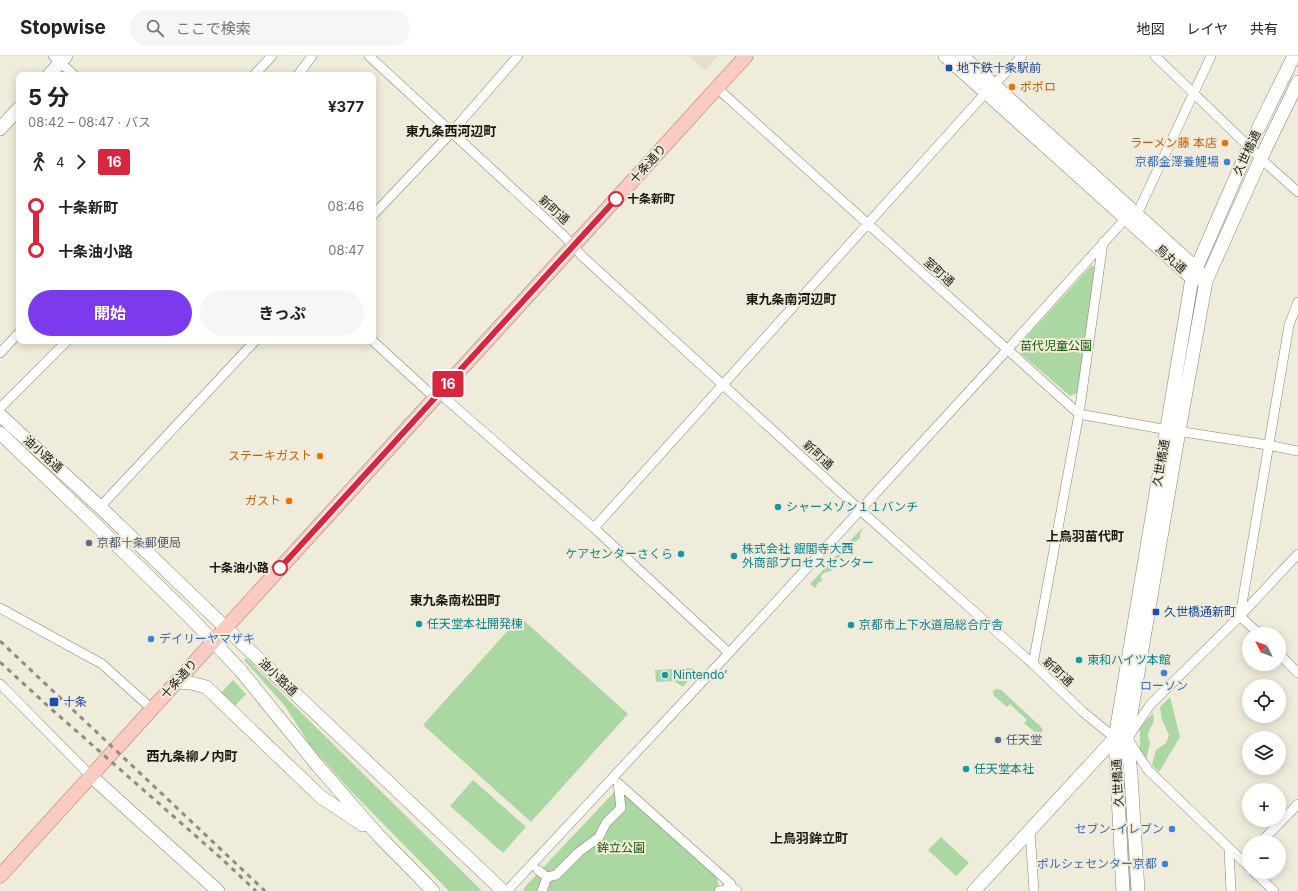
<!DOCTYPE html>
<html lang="ja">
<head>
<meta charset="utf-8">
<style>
  body { margin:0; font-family:Inter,"Noto Sans JP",sans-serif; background:#f6f6f6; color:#222; height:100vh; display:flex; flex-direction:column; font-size:15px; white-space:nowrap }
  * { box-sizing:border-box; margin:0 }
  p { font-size:13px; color:#767676 }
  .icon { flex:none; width:22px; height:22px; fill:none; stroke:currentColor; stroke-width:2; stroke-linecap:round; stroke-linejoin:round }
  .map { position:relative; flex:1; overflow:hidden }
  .sheet { position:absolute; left:16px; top:16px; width:360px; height:272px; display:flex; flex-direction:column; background:#fff; border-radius:8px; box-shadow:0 2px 10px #0003 }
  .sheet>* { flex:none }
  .badge { padding:0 8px; border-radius:3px; font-size:14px; line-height:26px }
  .needle { width:26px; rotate:312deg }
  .controls { position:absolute; left:1242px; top:571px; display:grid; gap:8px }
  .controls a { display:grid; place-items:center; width:44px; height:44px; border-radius:50%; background:#fff; box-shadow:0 2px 10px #0003; font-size:20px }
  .map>.badge { position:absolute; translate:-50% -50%; box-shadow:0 0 0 2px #fff }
  .legs { display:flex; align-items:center; gap:6px; height:44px; padding:0 12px; font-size:13px }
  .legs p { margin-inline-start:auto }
  .overview { display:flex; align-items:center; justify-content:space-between; height:68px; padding:0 12px }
  h1 { font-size:22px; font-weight:700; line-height:30px }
  .action { display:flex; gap:8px; margin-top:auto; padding:8px 12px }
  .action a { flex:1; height:46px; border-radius:24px; background:#7c3aed; color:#fff; font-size:16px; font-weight:700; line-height:46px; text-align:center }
  .action a+a { background:#f6f6f6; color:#222 }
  ul { padding:0 12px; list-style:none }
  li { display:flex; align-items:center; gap:14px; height:44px; font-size:15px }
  li i { display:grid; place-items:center; width:6px; height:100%; margin:0 5px; background:currentColor }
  li i::after { content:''; width:10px; height:10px; margin:-5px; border:3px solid; border-radius:50%; background:#fff }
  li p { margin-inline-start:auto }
  li:first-child i { background:linear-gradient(#0000 50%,currentColor 0) }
  li:last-child i { background:linear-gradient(currentColor 50%,#0000 0) }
  header { display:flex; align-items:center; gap:24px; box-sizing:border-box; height:56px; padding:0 20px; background:#fff; border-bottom:1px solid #e0e0e0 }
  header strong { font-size:19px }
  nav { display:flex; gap:22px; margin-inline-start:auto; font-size:14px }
  .search { width:280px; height:36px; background:#f6f6f6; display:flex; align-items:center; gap:10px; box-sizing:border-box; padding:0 14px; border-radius:22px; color:#767676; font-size:15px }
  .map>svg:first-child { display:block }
  .education { fill:#e6dec8 }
  .green { fill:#aad7a2 }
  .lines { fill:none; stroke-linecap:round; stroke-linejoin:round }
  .street-casing { stroke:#888475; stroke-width:10 }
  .secondary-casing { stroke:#888475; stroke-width:14 }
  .primary-casing { stroke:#aa7769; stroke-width:15 }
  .street { stroke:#fff; stroke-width:9 }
  .secondary { stroke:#fff; stroke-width:13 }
  .primary { stroke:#facbc1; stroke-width:14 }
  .rail { stroke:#8f8c80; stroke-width:3; stroke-dasharray:5 5; stroke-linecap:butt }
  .line-1-casing { stroke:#fff; stroke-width:9 }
  .line-1 { stroke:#d7263d; stroke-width:6 }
  .transit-dot { fill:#1a4fb4; stroke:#f0ecdb; stroke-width:1.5 }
  .food-dot { fill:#e8710a; stroke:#f0ecdb; stroke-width:1.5 }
  .shop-dot { fill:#3f7fe0; stroke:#f0ecdb; stroke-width:1.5 }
  .stop-1-dot { fill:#fff; stroke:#d7263d; stroke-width:2 }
  .culture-dot { fill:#0f9aa8; stroke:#f0ecdb; stroke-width:1.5 }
  .service-dot { fill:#5c6f8a; stroke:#f0ecdb; stroke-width:1.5 }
  .labels { text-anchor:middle; stroke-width:4; stroke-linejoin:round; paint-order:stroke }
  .transit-label { font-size:12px; fill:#164399; stroke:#f0ecdb; text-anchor:start }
  .food-label { font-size:12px; fill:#c56008; stroke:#f0ecdb; text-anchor:end }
  .street-label { font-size:12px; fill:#1a1913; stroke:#f0ecdb }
  .shop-label { font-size:12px; fill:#366cbe; stroke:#f0ecdb; text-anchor:end }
  .stop-label { font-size:12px; font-weight:bold; fill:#1a1913; stroke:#f0ecdb; text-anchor:start }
  .park-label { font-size:12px; fill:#145908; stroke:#f0ecdb }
  .culture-label { font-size:12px; fill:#0d838f; stroke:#f0ecdb; text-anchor:start }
  .service-label { font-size:12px; fill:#4e5e75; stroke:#f0ecdb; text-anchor:start }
  .neighbourhood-label { font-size:13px; font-weight:bold; fill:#1a1913; stroke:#f0ecdb }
</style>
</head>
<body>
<header>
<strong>Stopwise</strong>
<div class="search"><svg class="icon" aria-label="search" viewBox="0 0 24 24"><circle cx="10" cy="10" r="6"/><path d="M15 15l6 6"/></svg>ここで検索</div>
<nav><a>地図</a><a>レイヤ</a><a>共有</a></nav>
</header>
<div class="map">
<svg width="1298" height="835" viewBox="0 0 1298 835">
  <rect width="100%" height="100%" fill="#f0ecdb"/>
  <path class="education" d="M 689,0 L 718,0 L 705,14 Z"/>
  <path class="green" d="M 1091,210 L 1097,211 L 1077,337 L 1070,340 L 1020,297 L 1020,288 Z
    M 863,471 L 860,478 L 860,482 L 851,489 L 848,495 L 841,498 L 840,504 L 834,507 L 831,515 C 826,516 823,516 821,521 L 822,525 L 818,527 L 815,532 L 810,528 Z
    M 520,561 L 628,658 L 531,766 L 423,669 Z
    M 246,602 L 482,835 L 449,835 L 348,732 L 310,689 L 285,650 L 244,604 Z
    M 694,612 L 690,622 L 683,631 L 674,625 L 656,626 L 655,614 Z
    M 233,624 L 246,638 L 234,651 L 220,638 Z
    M 996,633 L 1001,634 L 1040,670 L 1043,674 L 1041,678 L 1037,678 L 1024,667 L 1027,664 L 1010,648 L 1007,651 L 994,640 L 993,635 Z
    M 1170,641 L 1180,681 L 1159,716 L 1152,709 L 1156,694 L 1166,687 L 1169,679 L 1162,664 L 1160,651 Z
    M 1153,657 L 1154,665 L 1148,677 L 1148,680 L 1150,687 L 1146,704 L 1140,695 L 1140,671 Z
    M 473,724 L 526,771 L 503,797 L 450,750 Z
    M 618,732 L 716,819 L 720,835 L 525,835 L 523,833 Z
    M 1124,740 L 1127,740 L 1132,835 L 1129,835 Z
    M 941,781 L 969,807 L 956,820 L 928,794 Z"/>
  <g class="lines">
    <defs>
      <path id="street" d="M 53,0 L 74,19
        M 369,0 L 563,179 L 583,201 L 860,454 L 1033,608 L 1083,656 L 1115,682 L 1127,682 L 1148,714 L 1249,811
        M 1155,0 L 1270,111 L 1298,136
        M 254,19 L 272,0
        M 298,19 L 312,0
        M 717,32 L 1079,358 L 1157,372 L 1268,389 L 1298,395
        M 1137,158 L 1211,0
        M 373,159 L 451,77 L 518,0
        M 373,285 L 435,342
        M 0,297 L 19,277
        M 439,337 L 594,472 L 729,597
        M 0,352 L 67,285
        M 100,451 L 255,285
        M 594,472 L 980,43 L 1022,0
        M 0,552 L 102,608 L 152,653
        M 1240,560 L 1289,269 L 1298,246
        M 1240,560 L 1259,578
        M 1279,598 L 1298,617
        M 1033,608 L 1079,358 L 1103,186
        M 0,628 L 91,720
        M 1129,680 L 1150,649 L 1240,560 L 1298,498
        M 1030,775 L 1034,835
        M 1261,786 L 1298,748
        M 1229,793 L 1231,835
        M 538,814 L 547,821 L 556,819 L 579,796 L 599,781 L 606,767 L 621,752 L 618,727 L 731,828 L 725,834 L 719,835
        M 1254,816 L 1274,835
        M 507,835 L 729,597 L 1007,294 L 1126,162
        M 542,835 L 547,821
        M 734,835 L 735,833 L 737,835"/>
      <path id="secondary" d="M 945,0 L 1192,222 L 1198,223
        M 962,0 L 1196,212 L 1200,217
        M 49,19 L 66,0
        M 0,73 L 19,52
        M 0,359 L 100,451 L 226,572 L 503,835
        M 0,377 L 91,464 L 189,560 L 241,615 L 318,710 L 378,779 L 433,835
        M 176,626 L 191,627 L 206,631 L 321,741 L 363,769
        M 91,720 L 218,835
        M 974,835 L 1115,682
        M 1123,835 L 1115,682 L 1192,222 L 1249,91 L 1294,0
        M 1138,835 L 1131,719 L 1127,682 L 1179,375 L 1206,225 L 1261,102 L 1298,26"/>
      <path id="primary" d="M 0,820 L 746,0"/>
    </defs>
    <use href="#street" class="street-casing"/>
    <use href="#secondary" class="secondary-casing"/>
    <use href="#primary" class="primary-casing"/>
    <use href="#street" class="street"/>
    <use href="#secondary" class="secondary"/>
    <use href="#primary" class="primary"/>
    <path class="rail" d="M 0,585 L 265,835
      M 0,606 L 49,651 L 222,803 L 256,835"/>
  </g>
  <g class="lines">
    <defs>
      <path id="line-1" d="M 280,512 L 616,143"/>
    </defs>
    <use href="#line-1" class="line-1-casing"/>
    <use href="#line-1" class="line-1"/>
  </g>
  <g class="transit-dot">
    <rect x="945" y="8" width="8" height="8" rx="2"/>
    <rect x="1152" y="552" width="8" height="8" rx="2"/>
    <rect x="49" y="641" width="10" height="10" rx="2"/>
  </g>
  <g class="food-dot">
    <circle cx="1012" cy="31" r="4"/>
    <circle cx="1225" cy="87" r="4"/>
    <circle cx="320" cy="400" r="4"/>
    <circle cx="289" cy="445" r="4"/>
  </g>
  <g class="shop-dot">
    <circle cx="1227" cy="106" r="4"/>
    <circle cx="151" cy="583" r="4"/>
    <circle cx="1164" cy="617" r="4"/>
    <circle cx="1172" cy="773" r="4"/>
    <circle cx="1165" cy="808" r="4"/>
  </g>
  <g class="stop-1-dot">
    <circle cx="616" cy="143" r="7"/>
    <circle cx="280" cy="512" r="7"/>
  </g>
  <g class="culture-dot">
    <circle cx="778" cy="451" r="4"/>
    <circle cx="681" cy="498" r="4"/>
    <circle cx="734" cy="500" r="4"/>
    <circle cx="419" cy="568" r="4"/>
    <circle cx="851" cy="569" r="4"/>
    <circle cx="1079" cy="604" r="4"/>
    <circle cx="665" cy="619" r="4"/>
    <circle cx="966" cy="713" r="4"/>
  </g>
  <g class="service-dot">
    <circle cx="89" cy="487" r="4"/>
    <circle cx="998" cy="684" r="4"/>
  </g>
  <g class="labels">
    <g class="transit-label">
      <text x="957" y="16">地下鉄十条駅前</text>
      <text x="1164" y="560">久世橋通新町</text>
      <text x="63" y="650">十条</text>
    </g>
    <g class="food-label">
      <text x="1020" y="35" text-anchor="start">ポポロ</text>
      <text x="1217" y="91">ラーメン藤 本店</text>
      <text x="312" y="404">ステーキガスト</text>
      <text x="281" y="449">ガスト</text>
    </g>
    <g class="street-label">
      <text transform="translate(1247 97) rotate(-65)" y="4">久世橋通</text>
      <text transform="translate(648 108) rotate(-48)" y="4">十条通り</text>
      <text transform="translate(554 154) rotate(42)" y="4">新町通</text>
      <text transform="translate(1171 203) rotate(42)" y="4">烏丸通</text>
      <text transform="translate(939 216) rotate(42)" y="4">室町通</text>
      <text transform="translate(43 398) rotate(42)" y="4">油小路通</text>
      <text transform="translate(818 399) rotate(43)" y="4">新町通</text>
      <text transform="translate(1161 407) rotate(-80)" y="4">久世橋通</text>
      <text transform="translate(1058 616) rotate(43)" y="4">新町通</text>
      <text transform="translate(278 621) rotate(44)" y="4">油小路通</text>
      <text transform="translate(179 623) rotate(-48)" y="4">十条通り</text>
      <text transform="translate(1118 727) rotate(-93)" y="4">久世橋通</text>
    </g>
    <g class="shop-label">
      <text x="1219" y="110">京都金澤養鯉場</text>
      <text x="159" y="587" text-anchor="start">デイリーヤマザキ</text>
      <text x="1164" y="634" text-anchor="middle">ローソン</text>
      <text x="1164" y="777">セブン-イレブン</text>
      <text x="1157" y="812">ポルシェセンター京都</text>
    </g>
    <g class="stop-label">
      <text x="627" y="147">十条新町</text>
      <text x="269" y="516" text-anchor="end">十条油小路</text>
    </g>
    <g class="park-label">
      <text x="1056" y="294">苗代児童公園</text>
      <text x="621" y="796">鉾立公園</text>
    </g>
    <g class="culture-label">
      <text x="786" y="455">シャーメゾン１１バンチ</text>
      <text x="742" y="497">株式会社 銀閣寺大西<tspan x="742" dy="14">外商部プロセスセンター</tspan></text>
      <text x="673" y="502" text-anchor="end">ケアセンターさくら</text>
      <text x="427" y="572">任天堂本社開発棟</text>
      <text x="859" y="573">京都市上下水道局総合庁舎</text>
      <text x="1087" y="608">東和ハイツ本館</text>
      <text x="673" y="623">Nintendo’</text>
      <text x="974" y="717">任天堂本社</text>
    </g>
    <g class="service-label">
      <text x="97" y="491">京都十条郵便局</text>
      <text x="1006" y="688">任天堂</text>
    </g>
    <g class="neighbourhood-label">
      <text x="451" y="80">東九条西河辺町</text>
      <text x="791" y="248">東九条南河辺町</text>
      <text x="1085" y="485">上鳥羽苗代町</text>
      <text x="455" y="549">東九条南松田町</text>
      <text x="192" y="705">西九条柳ノ内町</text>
      <text x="809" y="787">上鳥羽鉾立町</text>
    </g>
  </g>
</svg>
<div class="controls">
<a><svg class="needle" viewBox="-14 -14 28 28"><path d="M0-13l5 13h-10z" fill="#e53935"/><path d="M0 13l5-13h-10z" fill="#767676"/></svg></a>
<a><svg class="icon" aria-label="locate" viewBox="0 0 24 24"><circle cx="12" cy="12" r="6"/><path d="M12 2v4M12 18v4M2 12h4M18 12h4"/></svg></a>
<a><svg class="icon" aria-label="layers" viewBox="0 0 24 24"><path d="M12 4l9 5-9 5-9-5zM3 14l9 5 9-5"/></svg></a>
<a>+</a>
<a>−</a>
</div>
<b class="badge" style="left:448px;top:328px;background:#d7263d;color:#fff">16</b>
<section class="sheet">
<div class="overview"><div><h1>5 分</h1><p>08:42 – 08:47 · バス</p></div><b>¥377</b></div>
<div class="legs"><svg class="icon" aria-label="walk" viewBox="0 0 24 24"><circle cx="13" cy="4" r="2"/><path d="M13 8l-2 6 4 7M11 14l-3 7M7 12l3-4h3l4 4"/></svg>4<svg class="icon" aria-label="forward" viewBox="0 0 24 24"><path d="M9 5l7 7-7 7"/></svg><b class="badge" style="background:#d7263d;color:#fff">16</b></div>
<ul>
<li><i style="color:#d7263d"></i><b>十条新町</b><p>08:46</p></li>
<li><i style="color:#d7263d"></i><b>十条油小路</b><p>08:47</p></li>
</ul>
<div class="action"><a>開始</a><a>きっぷ</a></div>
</section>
</div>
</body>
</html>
